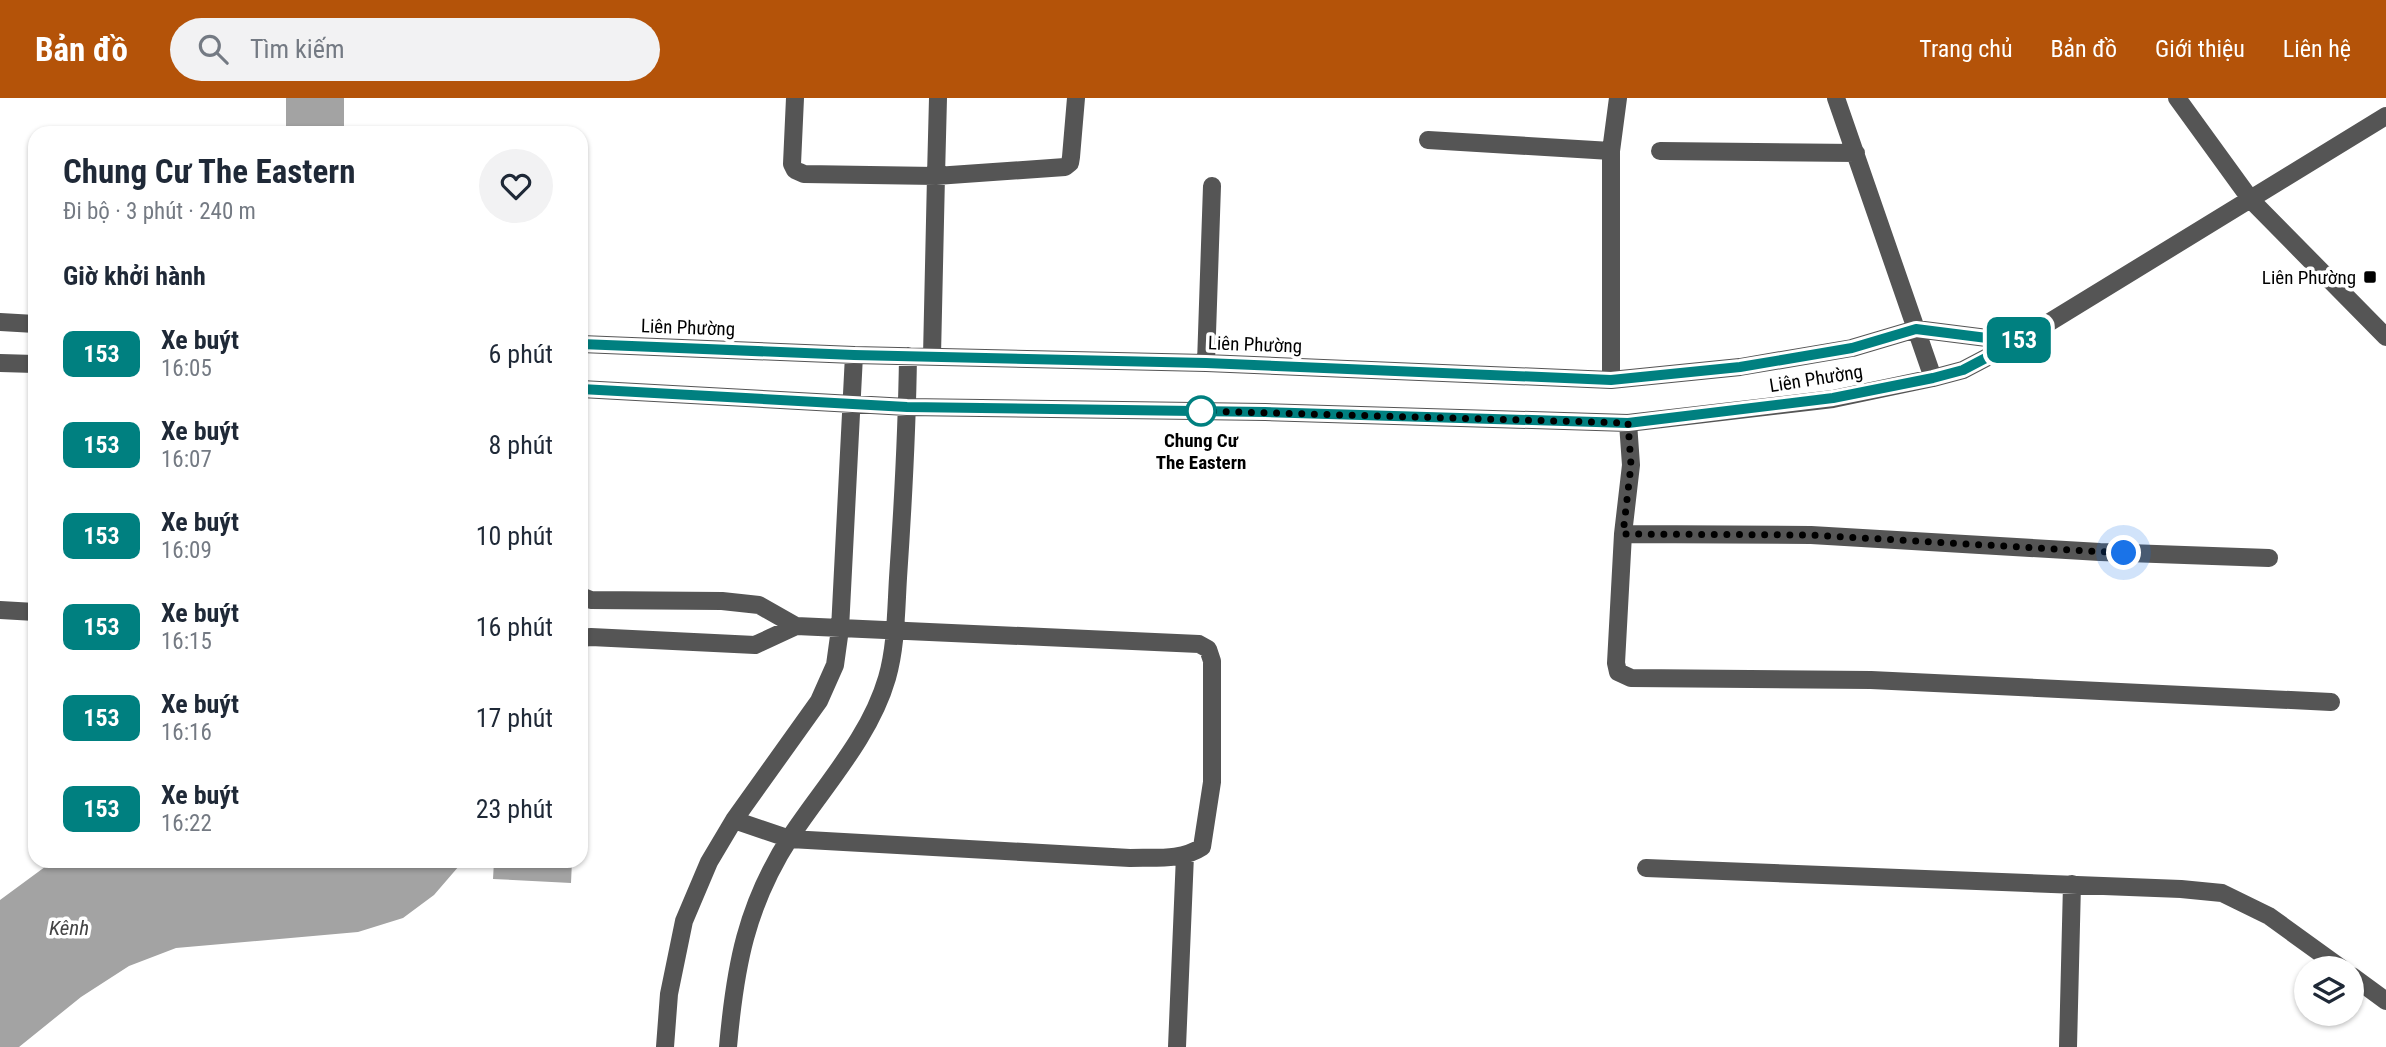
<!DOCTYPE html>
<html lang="vi">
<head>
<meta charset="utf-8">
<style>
  body { margin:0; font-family:"Roboto Condensed",sans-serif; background:#f2f2f3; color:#1f2937; height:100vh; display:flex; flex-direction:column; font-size:26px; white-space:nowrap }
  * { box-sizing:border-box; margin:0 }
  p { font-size:23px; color:#747a83 }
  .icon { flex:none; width:38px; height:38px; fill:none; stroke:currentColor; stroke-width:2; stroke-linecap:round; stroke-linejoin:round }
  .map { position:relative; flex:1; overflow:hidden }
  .drawer { position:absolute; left:28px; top:28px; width:560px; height:742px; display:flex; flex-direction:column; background:#fff; border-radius:21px; box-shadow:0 2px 5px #0004 }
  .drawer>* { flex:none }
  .badge { padding:0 14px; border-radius:10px; font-size:24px; line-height:46px }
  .fabs { position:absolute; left:2294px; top:858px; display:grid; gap:14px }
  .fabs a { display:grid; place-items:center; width:70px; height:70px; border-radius:50%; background:#fff; box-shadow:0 2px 5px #0004; font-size:35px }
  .you { position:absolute; width:35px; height:35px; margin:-18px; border:5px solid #fff; border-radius:50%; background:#1a73e8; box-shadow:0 0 0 10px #1a73e833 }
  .map>.badge { position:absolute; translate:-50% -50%; box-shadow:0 0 0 4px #fff }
  h2 { padding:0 35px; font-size:26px; line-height:63px }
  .round { display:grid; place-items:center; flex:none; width:74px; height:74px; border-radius:37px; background:#f2f2f3 }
  .headline { display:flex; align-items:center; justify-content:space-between; height:119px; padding:0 35px }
  h1 { font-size:33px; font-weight:700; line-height:52px }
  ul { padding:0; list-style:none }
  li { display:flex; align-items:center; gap:21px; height:91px; padding:0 35px }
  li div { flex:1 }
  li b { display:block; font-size:26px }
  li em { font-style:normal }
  li .badge { min-width:77px; font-weight:700; text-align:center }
  header { display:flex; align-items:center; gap:42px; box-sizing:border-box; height:98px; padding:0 35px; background:#b45309; color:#fff }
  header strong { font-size:33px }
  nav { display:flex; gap:38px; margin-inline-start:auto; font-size:24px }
  .search { width:490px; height:63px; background:#f2f2f3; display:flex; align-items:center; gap:18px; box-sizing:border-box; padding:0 24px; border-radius:38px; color:#747a83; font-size:26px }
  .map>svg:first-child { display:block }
  .water { fill:#a3a3a3 }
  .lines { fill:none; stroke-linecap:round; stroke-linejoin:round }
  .minor { stroke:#555; stroke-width:18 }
  .line-casing { stroke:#fff; stroke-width:16 }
  .line { stroke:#008080; stroke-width:10 }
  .walk { stroke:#000; stroke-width:7; stroke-dasharray:0 12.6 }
  .poi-dot { fill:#000; stroke:#fff; stroke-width:2.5 }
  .stop-dot { fill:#fff; stroke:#008080; stroke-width:3.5 }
  .labels { text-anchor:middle; stroke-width:7; stroke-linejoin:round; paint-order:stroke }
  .poi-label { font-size:19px; fill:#000; stroke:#fff; text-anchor:end }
  .street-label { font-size:19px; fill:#000; stroke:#fff }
  .stop-label { font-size:19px; font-weight:bold; fill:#000; stroke:#fff }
  .water-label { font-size:21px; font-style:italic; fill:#444; stroke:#fff }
</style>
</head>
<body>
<header>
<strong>Bản đồ</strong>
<div class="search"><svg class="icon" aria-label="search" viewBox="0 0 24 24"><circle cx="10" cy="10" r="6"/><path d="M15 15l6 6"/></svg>Tìm kiếm</div>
<nav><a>Trang chủ</a><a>Bản đồ</a><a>Giới thiệu</a><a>Liên hệ</a></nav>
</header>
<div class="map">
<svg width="2386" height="949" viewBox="0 0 2386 949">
  <rect width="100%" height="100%" fill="#fff"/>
  <path class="water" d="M 286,0 L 344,0 L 344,35 L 286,35 Z
    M 53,763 L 460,763 L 459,768 L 434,797 L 403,820 L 358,834 L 176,850 L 129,868 L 81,899 L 19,949 L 0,949 L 0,802 Z
    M 494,763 L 572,763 L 571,785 L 493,781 Z"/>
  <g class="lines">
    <path class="minor" d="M 795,0 L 792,66 L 795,72 L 804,76 L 936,78 L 932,258
      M 938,0 L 936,78 L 1065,69 L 1070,65 L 1071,59 L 1076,0
      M 1836,0 L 1933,280
      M 2177,0 L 2251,102 L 2386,239
      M 1428,42 L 1611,53
      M 1660,53 L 1856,55
      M 0,224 L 35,226
      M 581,246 L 854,257 L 1206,265 L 1611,282 L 1740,269 L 1852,250 L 1916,231 L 1987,240 L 2018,241
      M 0,265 L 35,266
      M 1206,265 L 1212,88
      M 1611,282 L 1611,53 L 1618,0
      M 581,291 L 907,309 L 1265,314 L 1628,325 L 1833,301 L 1933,280 L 1963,272 L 2022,241 L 2386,18
      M 1628,325 L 1631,367 L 1623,436 L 1616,565 L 1618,574 L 1631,580 L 1871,582 L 2331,604
      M 1623,436 L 1811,437 L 2100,454 L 2269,460
      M 581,498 L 591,502 L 722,503 L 759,507 L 796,528 L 1199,546 L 1208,551 L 1212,563 L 1212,684 L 1202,749 C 1181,763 1154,759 1130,760 L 790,741 L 734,722
      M 0,512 L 35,514
      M 581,540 L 591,539 L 755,547 L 796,528
      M 1646,770 L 2181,791 L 2222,795 L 2269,818 L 2341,870
      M 2352,878 L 2386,903
      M 665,949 L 669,896 L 684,823 L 709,764 L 734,722 L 819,603 L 835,567 L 840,531 L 854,257
      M 728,949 C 735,869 746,807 791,738 C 824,688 870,639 887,580 C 896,549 896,513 898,480 C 903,406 907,332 908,258
      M 1177,949 L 1185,757
      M 2068,949 L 2072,786"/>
  </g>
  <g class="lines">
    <defs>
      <path id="line" d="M 581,246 L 854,257 L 1206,265 L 1611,282 L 1740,269 L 1852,250 L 1916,231 L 1987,240 L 2022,241 L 1963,272 L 1933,280 L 1833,300 L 1628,325 L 1265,314 L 907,309 L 581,291"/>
    </defs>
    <use href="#line" class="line-casing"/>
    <use href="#line" class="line"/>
    <path class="walk" d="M 1201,313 L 1628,325 L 1631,367 L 1623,436 L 1811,437 L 2124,455"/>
  </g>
  <rect class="poi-dot" x="2363" y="172" width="14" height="14" rx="3.5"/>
  <circle class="stop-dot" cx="1201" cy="313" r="14"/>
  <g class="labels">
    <g class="poi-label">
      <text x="2356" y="186">Liên Phường</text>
    </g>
    <g class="street-label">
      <text transform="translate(688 229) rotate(2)" y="7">Liên Phường</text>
      <text transform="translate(1255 246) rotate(2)" y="7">Liên Phường</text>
      <text transform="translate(1816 280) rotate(-9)" y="7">Liên Phường</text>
    </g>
    <g class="stop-label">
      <text x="1201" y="349">Chung Cư<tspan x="1201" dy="22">The Eastern</tspan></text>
    </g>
    <g class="water-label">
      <text x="69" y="837">Kênh</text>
    </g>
  </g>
</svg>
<div class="fabs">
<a><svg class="icon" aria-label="layers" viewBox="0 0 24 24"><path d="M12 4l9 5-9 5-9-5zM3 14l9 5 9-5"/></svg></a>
</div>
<div class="you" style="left:2124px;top:455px"></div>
<b class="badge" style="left:2019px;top:242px;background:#008080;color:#fff">153</b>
<section class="drawer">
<div class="headline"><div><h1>Chung Cư The Eastern</h1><p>Đi bộ · 3 phút · 240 m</p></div><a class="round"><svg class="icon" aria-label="heart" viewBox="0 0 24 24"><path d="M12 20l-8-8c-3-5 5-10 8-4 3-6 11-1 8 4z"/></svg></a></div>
<h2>Giờ khởi hành</h2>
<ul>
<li><span class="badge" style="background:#008080;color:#fff">153</span><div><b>Xe buýt</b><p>16:05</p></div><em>6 phút</em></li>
<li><span class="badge" style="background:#008080;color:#fff">153</span><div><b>Xe buýt</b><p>16:07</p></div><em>8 phút</em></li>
<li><span class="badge" style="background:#008080;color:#fff">153</span><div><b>Xe buýt</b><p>16:09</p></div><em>10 phút</em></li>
<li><span class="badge" style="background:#008080;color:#fff">153</span><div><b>Xe buýt</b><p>16:15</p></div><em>16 phút</em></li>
<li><span class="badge" style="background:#008080;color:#fff">153</span><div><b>Xe buýt</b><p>16:16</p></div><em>17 phút</em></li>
<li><span class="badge" style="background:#008080;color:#fff">153</span><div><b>Xe buýt</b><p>16:22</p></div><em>23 phút</em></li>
</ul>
</section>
</div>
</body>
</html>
